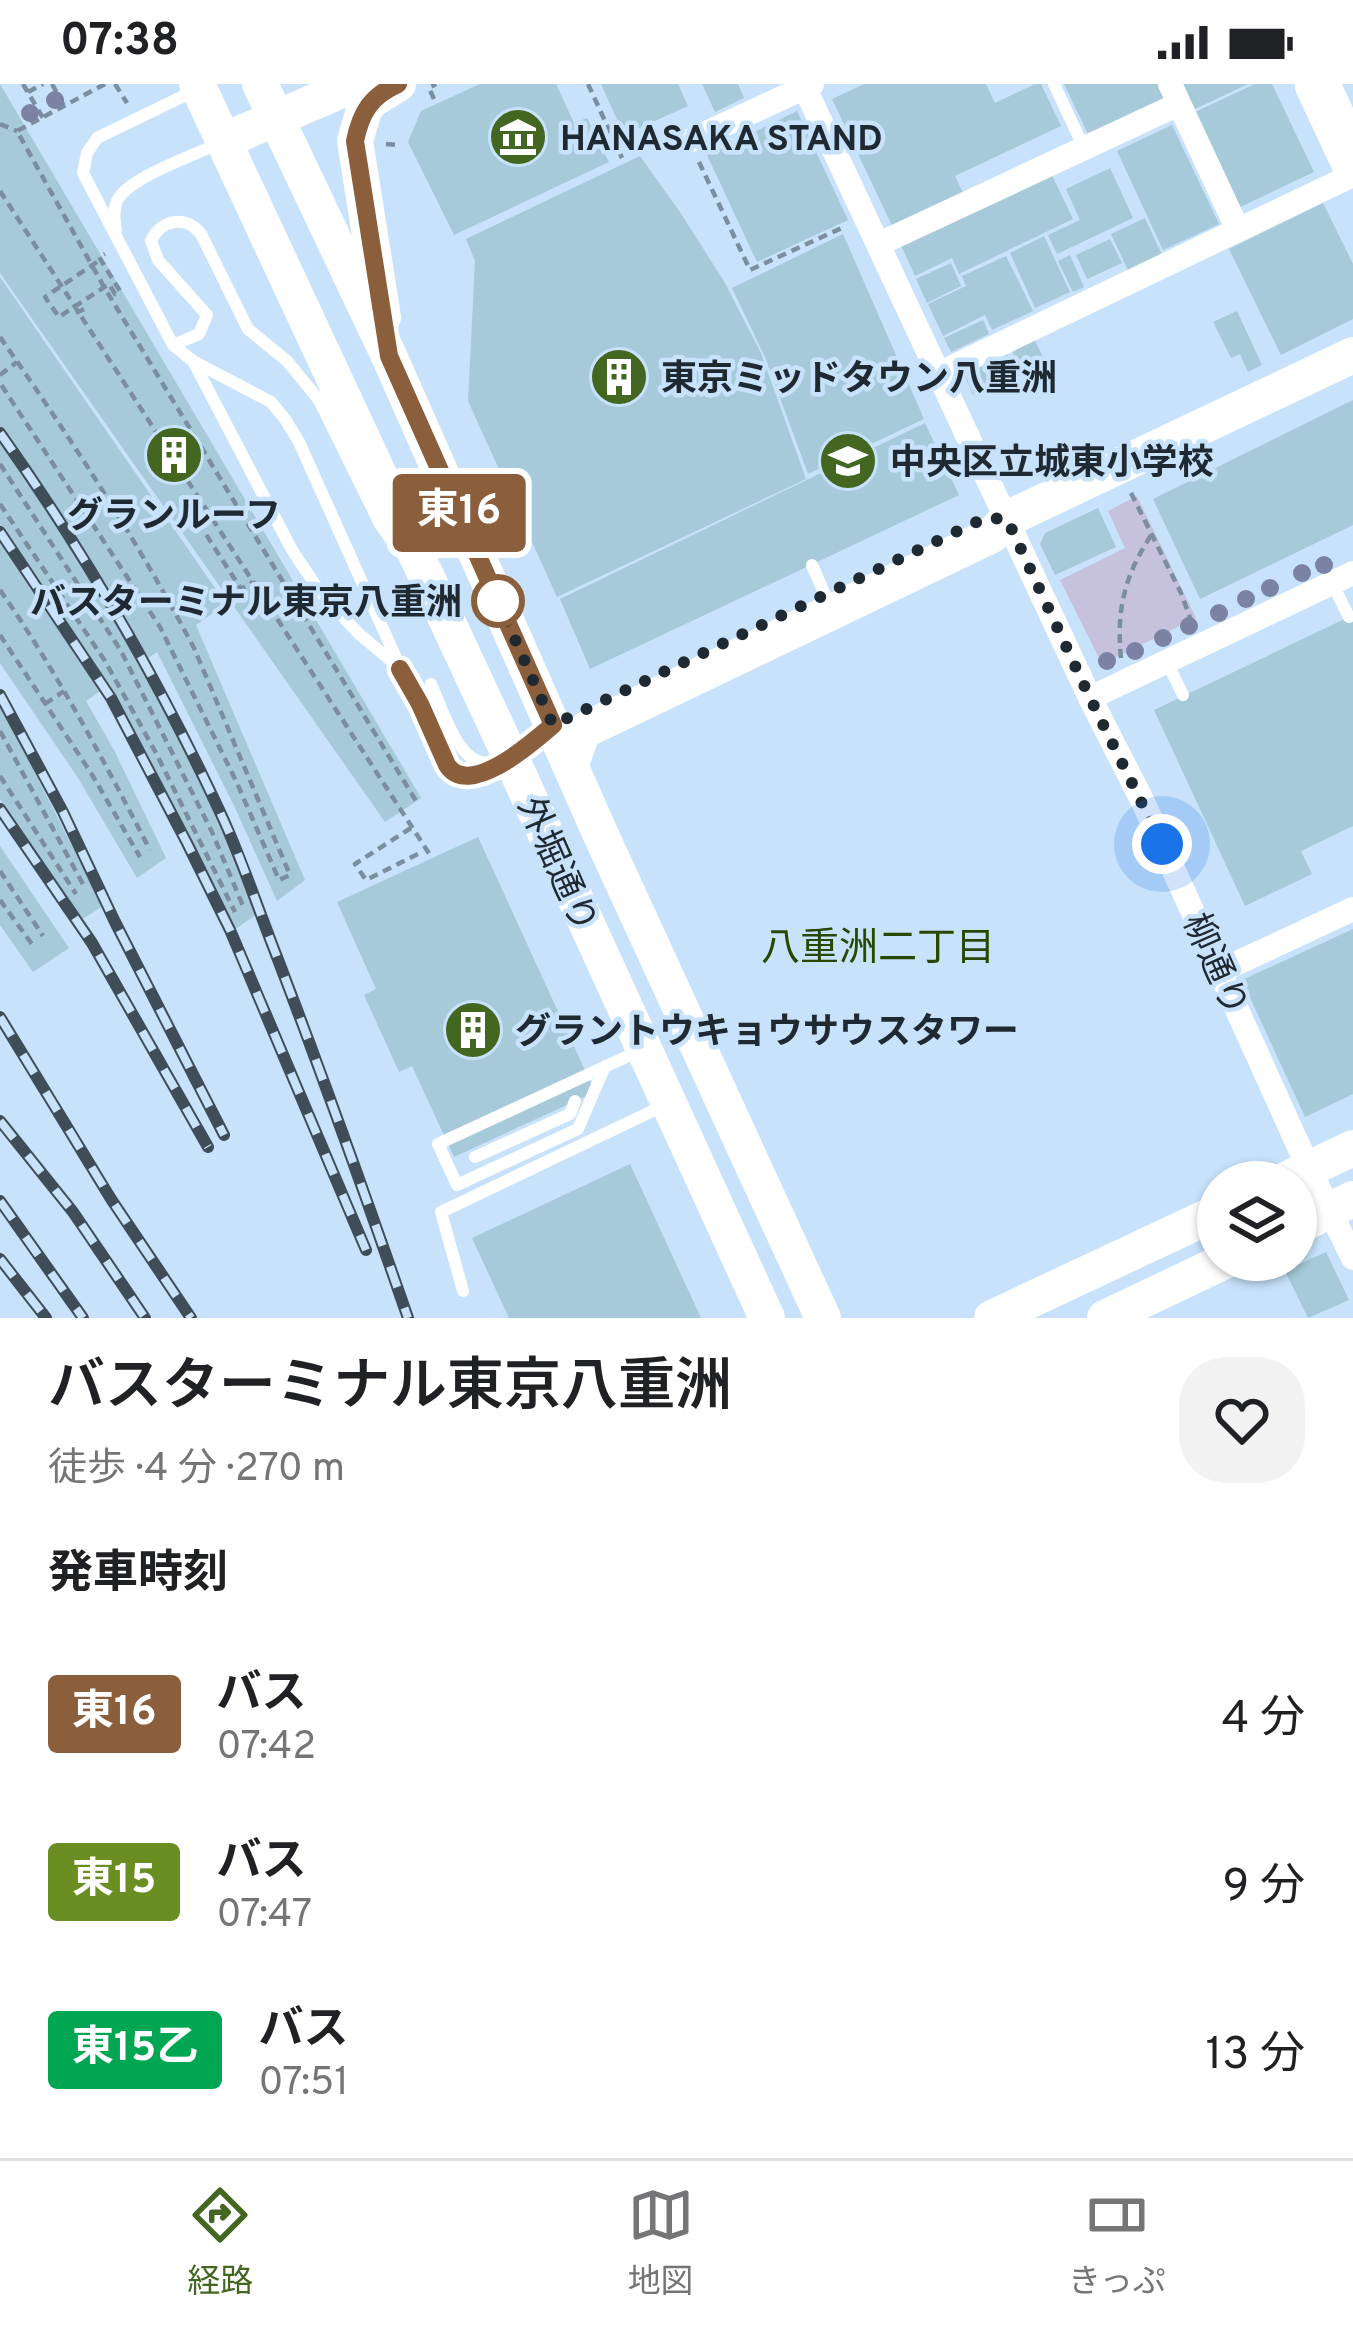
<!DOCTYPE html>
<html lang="ja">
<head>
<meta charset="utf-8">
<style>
  body { margin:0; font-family:Overpass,"Noto Sans JP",sans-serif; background:#f2f2f2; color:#202124; height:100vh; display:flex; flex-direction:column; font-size:45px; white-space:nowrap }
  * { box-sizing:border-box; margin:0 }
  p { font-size:39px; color:#757577 }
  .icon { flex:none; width:66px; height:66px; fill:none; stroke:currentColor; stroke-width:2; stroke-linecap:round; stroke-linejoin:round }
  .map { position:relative; height:1234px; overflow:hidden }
  .drawer { display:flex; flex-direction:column; background:#fff; flex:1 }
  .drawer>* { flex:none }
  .badge { padding:0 24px; border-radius:9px; font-size:42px; line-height:78px }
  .buttons { position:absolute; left:1197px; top:1077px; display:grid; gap:24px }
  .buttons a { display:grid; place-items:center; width:120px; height:120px; border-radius:50%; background:#fff; box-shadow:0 3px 9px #0004; font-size:60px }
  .you { position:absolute; width:60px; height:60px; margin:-30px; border:9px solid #fff; border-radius:50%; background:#1a73e8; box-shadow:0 0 0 18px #1a73e833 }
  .map>.badge { position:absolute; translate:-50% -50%; box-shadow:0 0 0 6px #fff }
  h2 { padding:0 48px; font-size:45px; line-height:108px }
  .round { display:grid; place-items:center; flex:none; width:126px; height:126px; border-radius:48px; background:#f2f2f2 }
  .headline { display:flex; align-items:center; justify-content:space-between; height:204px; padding:0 48px }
  h1 { font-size:57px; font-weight:600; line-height:90px }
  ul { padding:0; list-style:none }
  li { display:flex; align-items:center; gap:36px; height:168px; padding:0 48px }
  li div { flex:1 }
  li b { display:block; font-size:45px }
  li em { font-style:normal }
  li .badge { min-width:132px; font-weight:700; text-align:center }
  .status { display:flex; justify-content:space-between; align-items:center; height:84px; padding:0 60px; background:#fff; direction:ltr }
  .status svg { height:33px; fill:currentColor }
  .dock { display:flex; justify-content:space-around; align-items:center; height:168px; border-top:3px solid #e0e0e0; background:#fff; font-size:33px; color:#757577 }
  .dock a { display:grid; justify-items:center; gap:6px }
  .dock .selected { color:#436720 }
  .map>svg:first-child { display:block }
  .green { fill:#c6c2de }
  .building { fill:#a6cad9 }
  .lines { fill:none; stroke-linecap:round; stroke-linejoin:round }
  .path { stroke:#7b8e9f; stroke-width:4.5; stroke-dasharray:9 6; stroke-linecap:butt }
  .lane { stroke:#fff; stroke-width:12 }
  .street { stroke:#fff; stroke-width:24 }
  .secondary { stroke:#fff; stroke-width:36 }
  .highway { stroke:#fff; stroke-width:45 }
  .rail-casing { stroke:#3f4d59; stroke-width:12 }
  .rail { stroke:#c7e2fa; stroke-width:8; stroke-dasharray:22; stroke-linecap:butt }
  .tree { fill:#7b82a4 }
  .line-casing { stroke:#fff; stroke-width:27 }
  .line { stroke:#8b5e3c; stroke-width:18 }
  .walk { stroke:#1f2932; stroke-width:12; stroke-dasharray:0 21.6 }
  .stop-dot { fill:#fff; stroke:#8b5e3c; stroke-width:6 }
  .labels { text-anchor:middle; stroke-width:9; stroke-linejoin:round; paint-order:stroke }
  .poi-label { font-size:36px; font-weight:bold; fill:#1f2932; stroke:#c7e2fa; text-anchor:start }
  .stop-label { font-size:36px; font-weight:bold; fill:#1f2932; stroke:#c7e2fa; text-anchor:end }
  .street-label { font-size:36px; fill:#1f2932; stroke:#c7e2fa }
  .neighbourhood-label { font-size:39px; fill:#284802; stroke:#c7e2fa }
</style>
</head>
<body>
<div class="status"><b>07:38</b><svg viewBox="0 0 49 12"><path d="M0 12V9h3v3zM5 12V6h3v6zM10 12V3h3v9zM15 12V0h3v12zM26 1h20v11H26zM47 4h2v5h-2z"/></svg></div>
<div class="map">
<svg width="1353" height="1234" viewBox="0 0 1353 1234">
  <rect width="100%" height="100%" fill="#c7e2fa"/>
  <path class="green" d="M 1137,412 L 1196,534 L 1102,580 L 1060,496 L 1125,464 L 1108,427 Z"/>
  <path class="building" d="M 0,0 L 421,714 L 385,738 L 0,189 Z
    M 480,0 L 556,0 L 574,39 L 587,34 L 609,78 L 454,151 L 408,58 L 421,27 Z
    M 601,0 L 678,0 L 688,22 L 624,51 Z
    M 702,0 L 738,0 L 744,14 L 715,28 Z
    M 864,0 L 986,0 L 995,19 L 1035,0 L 1041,0 L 1061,42 L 955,92 L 965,113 L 894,146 L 832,15 Z
    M 1064,0 L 1161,0 L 1168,15 L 1089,52 Z
    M 1180,0 L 1248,0 L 1193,26 Z
    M 1255,0 L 1272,0 L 1314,88 L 1236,125 L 1191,30 Z
    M 797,27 L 848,136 L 757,178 L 707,71 Z
    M 1172,41 L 1219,140 L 1163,166 L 1117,67 Z
    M 640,72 L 680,128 L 725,199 L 761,269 L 806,395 L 557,513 L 468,317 L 475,177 L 466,155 Z
    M 1110,84 L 1133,134 L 1057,170 L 1048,151 L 1080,136 L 1066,105 Z
    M 1049,85 L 1073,135 L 959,190 L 952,174 L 915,192 L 899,157 Z
    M 1323,119 L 1353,180 L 1353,235 L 1281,271 L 1229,165 Z
    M 1145,134 L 1162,171 L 1128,186 L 1111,150 Z
    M 843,150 L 924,335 L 808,390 L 765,273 L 732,204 Z
    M 1044,152 L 1070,208 L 1035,224 L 1010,169 Z
    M 1110,155 L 1122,179 L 1087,195 L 1076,171 Z
    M 1070,171 L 1084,203 L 1073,208 L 1058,177 Z
    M 1006,172 L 1033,227 L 992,246 L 985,231 L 943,252 L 928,220 L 966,202 L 962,192 Z
    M 951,179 L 961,202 L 927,219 L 916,195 Z
    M 0,193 L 226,520 L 196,541 L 305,796 L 277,817 L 236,726 L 157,568 L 140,580 L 219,735 L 257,830 L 234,846 L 189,756 L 108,602 L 86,617 L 115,668 L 166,774 L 137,794 L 78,694 L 0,579 Z
    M 1237,227 L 1262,281 L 1248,288 L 1240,270 L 1231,274 L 1213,238 Z
    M 983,236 L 989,250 L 951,268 L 944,254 Z
    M 1035,256 L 1044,276 L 1021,287 L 1012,267 Z
    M 1007,270 L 1017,290 L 973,311 L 964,290 Z
    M 1353,316 L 1353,441 L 1200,515 L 1153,415 Z
    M 925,339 L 959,411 L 590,585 L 560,515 Z
    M 1098,424 L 1116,463 L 1055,491 L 1040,460 L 1045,449 Z
    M 1353,531 L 1353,742 L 1301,767 L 1312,790 L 1245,822 L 1154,626 Z
    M 0,621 L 103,822 L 81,836 L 0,715 Z
    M 478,753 L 595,1008 L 454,1073 L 412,982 L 399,988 L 364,911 L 376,905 L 337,818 Z
    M 0,762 L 69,864 L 33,888 L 0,841 Z
    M 1353,845 L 1353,1010 L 1305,1033 L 1242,896 Z
    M 630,1080 L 701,1234 L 509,1234 L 472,1154 Z
    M 1326,1168 L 1349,1216 L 1308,1234 L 1285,1187 Z"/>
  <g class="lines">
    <path class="path" d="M 23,0 L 43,34
      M 52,0 L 64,22
      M 105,0 L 17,47 L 104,203 L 416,717
      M 115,0 L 127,19
      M 588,0 L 622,74
      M 28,8 L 43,0
      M 434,15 L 429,4 L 436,0
      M 0,40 L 17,47
      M 386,60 L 399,61
      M 699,78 L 750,186 L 844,143
      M 0,107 L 432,774
      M 97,178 L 45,213 L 59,233 L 109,200 L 115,210 L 120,207 L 99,173 L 105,170
      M 76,229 L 88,223
      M 0,253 C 70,353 137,456 194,564 L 290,791 L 279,796 L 237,699 L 160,543 L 0,299
      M 0,291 L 17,278
      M 0,380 L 121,567 L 212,748 L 243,822
      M 1131,409 L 1181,509 L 1192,539
      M 182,413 L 241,505 L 253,498
      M 0,420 L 105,577 L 156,669 L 235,828
      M 0,506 C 57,588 104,677 150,766
      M 0,551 L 91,689 L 140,773
      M 1121,574 C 1116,526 1125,490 1152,450
      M 45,620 L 64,607
      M 0,647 L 85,804
      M 0,692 L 76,810
      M 411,744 L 355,780 L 366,796 L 418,770
      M 0,787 L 43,852
      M 0,816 L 34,863"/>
    <path class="lane" d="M 1054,0 L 1084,64
      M 196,6 L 97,54 L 87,69 L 83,89 L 173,261 L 193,277 L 271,318 L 285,335 L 299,358 L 401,585 L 420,620 L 451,688 C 473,698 490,685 510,674
      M 116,146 C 114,136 113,127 117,117 C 127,94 193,72 217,60
      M 173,261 L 199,250 L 207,231 L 158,176 L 151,157 C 160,136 186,130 201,150 L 248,245 L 287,277 L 319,316 L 380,440 L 396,463
      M 193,277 L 292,466 L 320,508 L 358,549 L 395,580
      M 812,481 L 825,511
      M 1332,499 L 1349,533
      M 1167,578 L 1183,611
      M 431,600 C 443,625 459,686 492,678
      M 605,982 L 578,1045 L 457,1101 L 438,1060 L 641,966
      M 475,1073 L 570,1030 L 575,1017
      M 463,1207 L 441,1128 L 667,1020"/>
    <path class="street" d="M 803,0 L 1090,614 L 1143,718 L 1309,1085 L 1353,1174
      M 1170,0 L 1238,146
      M 689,57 L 812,0
      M 879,160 L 1179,20
      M 940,289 L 1353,91
      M 1090,614 L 1353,489
      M 1220,887 L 1353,825"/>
    <path class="secondary" d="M 197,0 L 511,674 L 767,1234
      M 260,0 L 389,272 L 600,749 L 823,1234
      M 223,57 L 356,0
      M 383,233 L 355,57 L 364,26 L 372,16 L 398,0
      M 571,681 L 581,651 L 587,645 L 992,451 L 1007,435 L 1353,271
      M 1281,1098 L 1353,1064
      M 1296,1143 L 1353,1115
      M 992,1234 L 1218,1128
      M 1105,1234 L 1227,1176"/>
    <path class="highway" d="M 1317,0 L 1353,77"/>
    <defs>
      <path id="rail" d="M 0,349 C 85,469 158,595 220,728 C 242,775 258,825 277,873 C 323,993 366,1113 408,1234
        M 0,448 L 111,614 L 187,759 L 230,846 L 366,1166
        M 0,611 L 63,728 L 115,838 L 224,1051
        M 0,725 L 92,859 L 208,1063
        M 0,933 L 111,1115 L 191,1234
        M 0,1037 L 73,1128 L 145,1234
        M 0,1117 L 83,1234
        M 0,1175 L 46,1234"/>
    </defs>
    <use href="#rail" class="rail-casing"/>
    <use href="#rail" class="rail"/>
  </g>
  <g class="tree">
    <circle cx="55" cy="16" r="9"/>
    <circle cx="30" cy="29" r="9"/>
    <circle cx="1324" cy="481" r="9"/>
    <circle cx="1302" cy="489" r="9"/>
    <circle cx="1270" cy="504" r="9"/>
    <circle cx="1246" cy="515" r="9"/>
    <circle cx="1219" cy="529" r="9"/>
    <circle cx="1189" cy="542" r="9"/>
    <circle cx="1163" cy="554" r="9"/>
    <circle cx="1135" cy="567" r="9"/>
    <circle cx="1107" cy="577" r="9"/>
  </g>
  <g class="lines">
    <defs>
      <path id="line" d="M 398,0 C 371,12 361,28 355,57 L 389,272 L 553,641 C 532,659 469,715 447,681 L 420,620 L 400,585"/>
    </defs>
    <use href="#line" class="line-casing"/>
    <use href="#line" class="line"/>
    <path class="walk" d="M 498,517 L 553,641 L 985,434 L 1007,435 L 1090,614 L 1162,760"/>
  </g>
  <defs>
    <symbol id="museum-disc" viewBox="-11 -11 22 22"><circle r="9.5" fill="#436720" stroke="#c7e2fa"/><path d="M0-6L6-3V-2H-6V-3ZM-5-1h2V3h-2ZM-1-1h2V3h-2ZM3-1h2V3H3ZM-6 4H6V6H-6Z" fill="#fff"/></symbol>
    <symbol id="building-disc" viewBox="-11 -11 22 22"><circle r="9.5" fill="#436720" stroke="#c7e2fa"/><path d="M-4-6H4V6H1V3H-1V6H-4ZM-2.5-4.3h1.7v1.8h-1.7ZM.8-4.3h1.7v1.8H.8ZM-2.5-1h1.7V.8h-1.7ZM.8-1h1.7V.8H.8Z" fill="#fff"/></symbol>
    <symbol id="school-disc" viewBox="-11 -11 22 22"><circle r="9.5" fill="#436720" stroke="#c7e2fa"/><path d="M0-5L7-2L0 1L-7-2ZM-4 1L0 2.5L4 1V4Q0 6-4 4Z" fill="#fff"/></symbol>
  </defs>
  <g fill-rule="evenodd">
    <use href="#museum-disc" x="485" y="20" width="66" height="66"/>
    <use href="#building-disc" x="586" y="260" width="66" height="66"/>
    <use href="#building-disc" x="141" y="338" width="66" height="66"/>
    <use href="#school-disc" x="815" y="344" width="66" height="66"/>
    <use href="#building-disc" x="440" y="913" width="66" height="66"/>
  </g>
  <circle class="stop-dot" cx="498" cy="517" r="24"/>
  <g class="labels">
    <g class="poi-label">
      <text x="560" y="66">HANASAKA STAND</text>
      <text x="661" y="306">東京ミッドタウン八重洲</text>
      <text x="890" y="390">中央区立城東小学校</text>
      <text x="174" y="443" text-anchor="middle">グランルーフ</text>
      <text x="515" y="959">グラントウキョウサウスタワー</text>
    </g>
    <g class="stop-label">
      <text x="462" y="530">バスターミナル東京八重洲</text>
    </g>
    <g class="street-label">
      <text transform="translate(559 780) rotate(66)" y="13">外堀通り</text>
      <text transform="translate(1217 880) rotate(66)" y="13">柳通り</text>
    </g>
    <g class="neighbourhood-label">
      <text x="878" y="876">八重洲二丁目</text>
    </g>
  </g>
</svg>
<div class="buttons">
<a><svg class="icon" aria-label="layers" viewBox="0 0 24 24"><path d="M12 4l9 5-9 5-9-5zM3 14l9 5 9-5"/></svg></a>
</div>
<div class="you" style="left:1162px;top:760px"></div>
<b class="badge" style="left:459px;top:429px;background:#8b5e3c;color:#fff">東16</b>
</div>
<section class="drawer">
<div class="headline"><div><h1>バスターミナル東京八重洲</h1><p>徒歩 · 4 分 · 270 m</p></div><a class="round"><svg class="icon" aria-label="heart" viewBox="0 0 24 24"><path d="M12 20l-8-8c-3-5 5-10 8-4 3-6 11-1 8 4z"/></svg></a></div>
<h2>発車時刻</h2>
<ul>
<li><span class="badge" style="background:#8b5e3c;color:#fff">東16</span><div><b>バス</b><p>07:42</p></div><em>4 分</em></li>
<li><span class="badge" style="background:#6b8e23;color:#fff">東15</span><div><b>バス</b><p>07:47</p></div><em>9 分</em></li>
<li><span class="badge" style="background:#00a651;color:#fff">東15乙</span><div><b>バス</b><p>07:51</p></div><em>13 分</em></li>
</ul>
</section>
<nav class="dock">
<a class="selected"><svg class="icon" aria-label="directions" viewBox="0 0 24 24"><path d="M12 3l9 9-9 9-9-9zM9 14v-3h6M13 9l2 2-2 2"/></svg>経路</a>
<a><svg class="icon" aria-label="map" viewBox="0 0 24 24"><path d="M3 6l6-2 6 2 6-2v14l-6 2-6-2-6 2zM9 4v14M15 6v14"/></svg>地図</a>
<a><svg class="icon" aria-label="tickets" viewBox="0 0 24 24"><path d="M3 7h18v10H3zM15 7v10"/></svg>きっぷ</a>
</nav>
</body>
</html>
